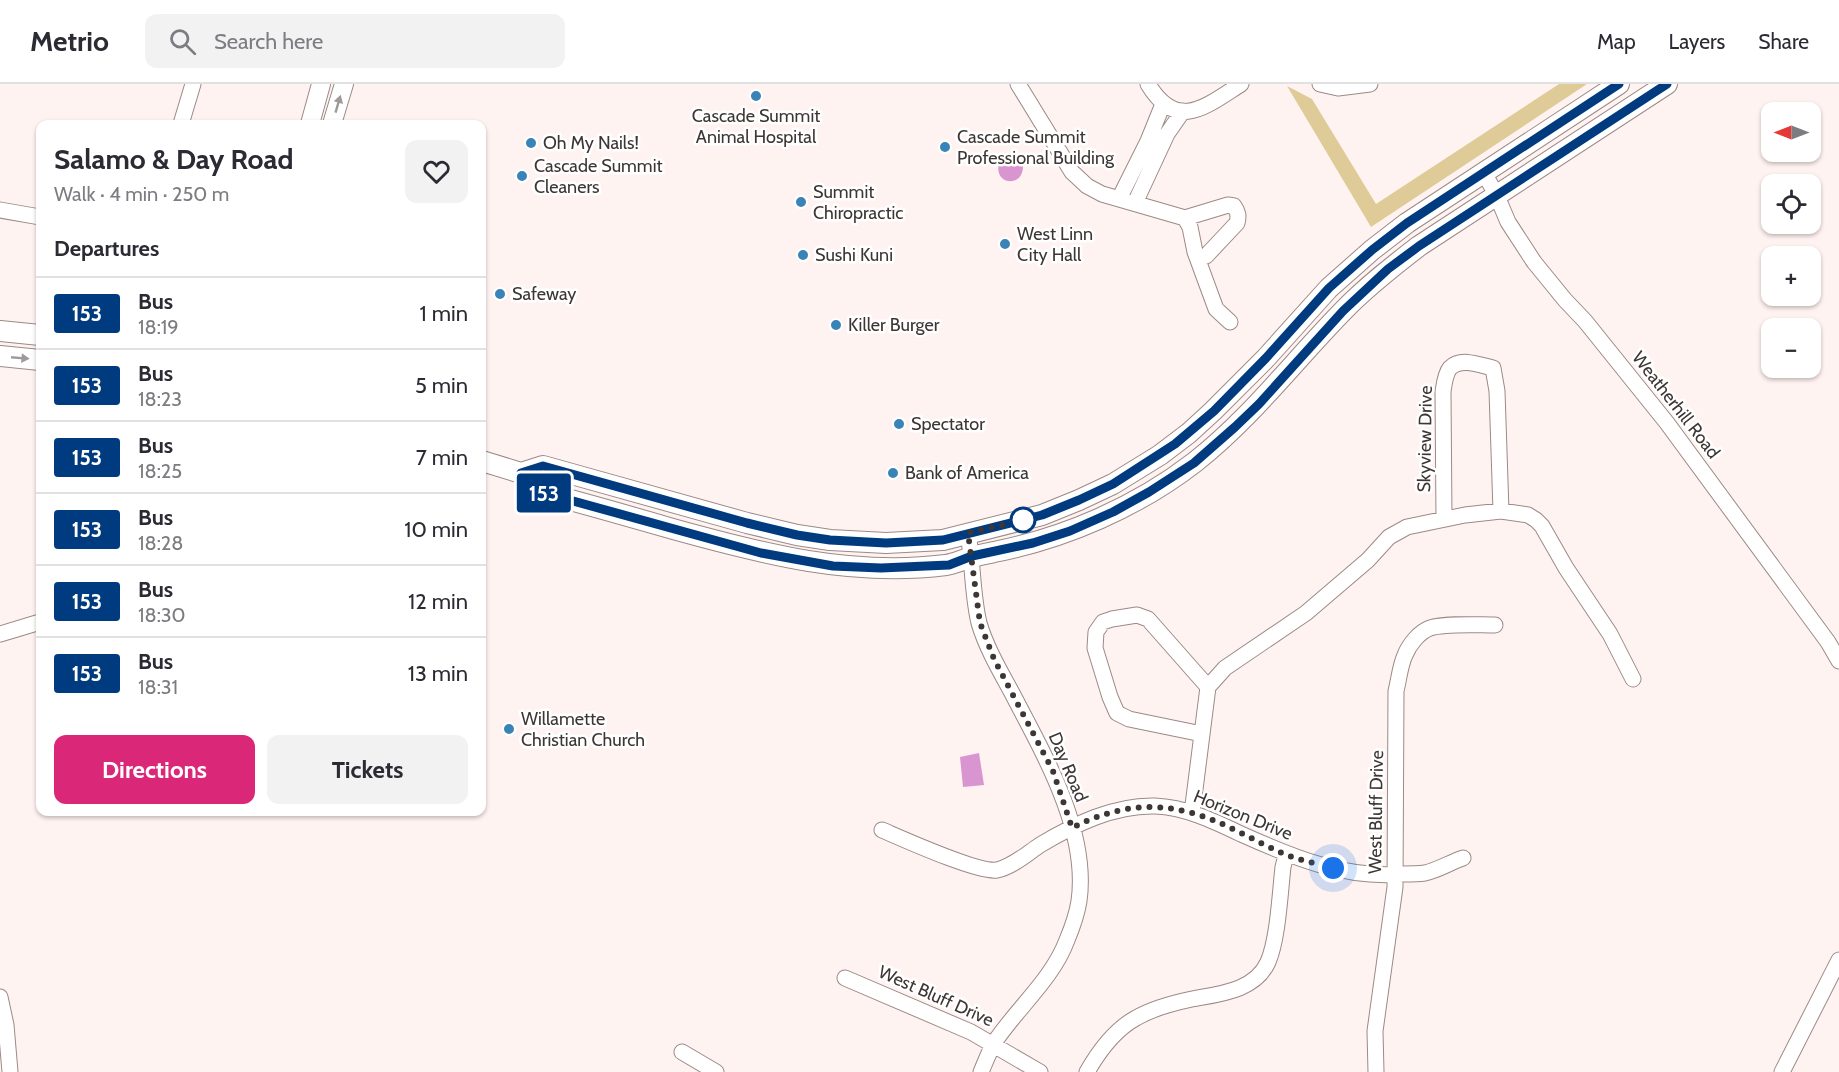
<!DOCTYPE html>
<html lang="en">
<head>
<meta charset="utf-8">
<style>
  body { margin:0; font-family:Cabin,sans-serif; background:#f2f2f3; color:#2b2b33; height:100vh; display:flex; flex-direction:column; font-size:22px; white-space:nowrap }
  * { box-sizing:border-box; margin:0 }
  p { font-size:20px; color:#7c7c81 }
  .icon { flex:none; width:33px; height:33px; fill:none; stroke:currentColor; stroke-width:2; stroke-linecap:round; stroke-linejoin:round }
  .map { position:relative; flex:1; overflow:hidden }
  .side { position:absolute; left:36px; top:36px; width:450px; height:696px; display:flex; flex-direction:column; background:#fff; border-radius:12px; box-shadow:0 2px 4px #0004 }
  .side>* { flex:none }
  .badge { padding:0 12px; border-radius:4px; font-size:21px; line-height:39px }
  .needle { width:39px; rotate:270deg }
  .fabs { position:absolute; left:1761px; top:18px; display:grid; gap:12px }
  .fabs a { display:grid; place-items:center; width:60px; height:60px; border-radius:12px; background:#fff; box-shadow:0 2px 4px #0004; font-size:30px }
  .you { position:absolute; width:30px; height:30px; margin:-15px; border:4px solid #fff; border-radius:50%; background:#1a73e8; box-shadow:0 0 0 9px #1a73e833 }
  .map>.badge { position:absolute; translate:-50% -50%; box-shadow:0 0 0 3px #fff }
  h2 { padding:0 18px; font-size:22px; line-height:54px }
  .round { display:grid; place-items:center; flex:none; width:63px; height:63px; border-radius:12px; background:#f2f2f3 }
  .summary { display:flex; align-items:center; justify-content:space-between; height:102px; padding:0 18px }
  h1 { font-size:28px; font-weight:700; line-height:45px }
  .button { display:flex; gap:12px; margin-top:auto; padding:12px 18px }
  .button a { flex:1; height:69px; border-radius:12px; background:#db2777; color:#fff; font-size:24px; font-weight:700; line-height:69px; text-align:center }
  .button a+a { background:#f2f2f3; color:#2b2b33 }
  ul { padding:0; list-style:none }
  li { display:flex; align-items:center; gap:18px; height:72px; padding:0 18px; border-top:2px solid #e1e1e2 }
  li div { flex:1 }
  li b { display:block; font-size:22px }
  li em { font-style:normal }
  li .badge { min-width:66px; font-weight:700; text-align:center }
  header { display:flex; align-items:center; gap:36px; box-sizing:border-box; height:84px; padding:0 30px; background:#fff; border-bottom:2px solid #e1e1e2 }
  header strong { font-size:28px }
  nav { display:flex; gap:33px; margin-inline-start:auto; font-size:21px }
  .search { width:420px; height:54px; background:#f2f2f3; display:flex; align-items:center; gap:15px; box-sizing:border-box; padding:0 21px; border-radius:12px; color:#7c7c81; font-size:22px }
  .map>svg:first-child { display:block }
  .green { fill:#decb97 }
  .water { fill:#d995d0 }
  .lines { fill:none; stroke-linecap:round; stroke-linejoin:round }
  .minor-casing { stroke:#9b8a86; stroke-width:17 }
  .tertiary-casing { stroke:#9b8a86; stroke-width:20 }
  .secondary-casing { stroke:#9b8a86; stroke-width:22 }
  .minor { stroke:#fff; stroke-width:15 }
  .tertiary { stroke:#fff; stroke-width:18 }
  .secondary { stroke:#fff; stroke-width:20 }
  .oneway { fill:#9e9a9a }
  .line-casing { stroke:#fff; stroke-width:14 }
  .line { stroke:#003b80; stroke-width:9 }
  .walk { stroke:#3d3634; stroke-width:6; stroke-dasharray:0 10.8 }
  .poi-dot { fill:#3a83b7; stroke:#fff; stroke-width:2 }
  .stop-dot { fill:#fff; stroke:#003b80; stroke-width:3 }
  .labels { text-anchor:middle; stroke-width:5; stroke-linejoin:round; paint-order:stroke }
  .poi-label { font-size:18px; fill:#3d3634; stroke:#fff; text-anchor:start }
  .street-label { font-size:18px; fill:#3d3634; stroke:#fff }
</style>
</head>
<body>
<header>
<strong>Metrio</strong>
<div class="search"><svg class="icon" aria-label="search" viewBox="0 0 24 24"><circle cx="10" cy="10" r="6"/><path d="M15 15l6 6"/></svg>Search here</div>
<nav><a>Map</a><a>Layers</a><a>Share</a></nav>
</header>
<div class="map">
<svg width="1839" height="988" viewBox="0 0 1839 988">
  <rect width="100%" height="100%" fill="#fff3f1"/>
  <path class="green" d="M 1559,0 L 1587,0 L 1371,143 L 1287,2 L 1312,15 L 1376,120 Z"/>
  <path class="water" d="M 1010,69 C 1017,71 1022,73 1023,81 C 1024,108 985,99 1003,71 Z
    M 979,669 L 984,701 L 963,703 L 960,673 Z"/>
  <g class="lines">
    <defs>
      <path id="minor" d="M 1018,0 L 1072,88 L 1087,102 L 1102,110 L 1185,134 L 1190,143 L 1195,168 L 1216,225 L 1230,238
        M 1148,0 C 1177,48 1205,23 1241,0
        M 1320,0 L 1338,4 L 1370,0
        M 181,40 L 193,0
        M 1484,89 L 1497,112 L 1508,138 L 1534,178 L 1565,216 L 1585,237 L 1667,339 L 1828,558 L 1839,577
        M 1119,115 L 1148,57 L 1163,20
        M 1135,119 L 1167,50 L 1183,27
        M 0,126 L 40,133
        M 1185,134 L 1228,121 L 1234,122 C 1238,128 1239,132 1237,139 L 1206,172 L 1198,175
        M 1444,435 L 1443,308 C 1444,301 1445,290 1450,284 C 1461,273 1480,281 1493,284 L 1497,307 L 1501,427
        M 968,449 C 973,478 972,510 979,539 C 986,563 1000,587 1012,609 C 1043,669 1089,746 1079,817 C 1077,830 1072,844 1067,856 C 1052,896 1017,924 994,959 C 989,968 985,979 981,988
        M 0,550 L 40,538
        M 1202,650 L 1129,635 L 1117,629 L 1110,613 L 1095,564 L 1096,548 L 1103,538 L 1112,535 L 1137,531 L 1148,535 L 1208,603
        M 1192,729 L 1208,603 L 1225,584 L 1306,529 L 1368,476 L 1389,453 L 1407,443 L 1465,431 L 1501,427 L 1528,431 L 1536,436 L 1542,442 L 1566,484 L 1610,550 L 1633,595
        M 882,746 C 903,755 978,789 997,786 C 1012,783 1028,769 1040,761 C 1075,740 1114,721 1155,722 C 1185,723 1214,737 1241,750 C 1292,773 1345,795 1402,790 C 1409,790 1418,790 1425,789 C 1438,786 1451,778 1463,774
        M 845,894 L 971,948 L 1040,988
        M 0,913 L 6,941 L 10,988
        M 682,968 L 716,988
        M 1087,988 C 1099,967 1114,946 1136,934 C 1153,924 1173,919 1192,915 C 1219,910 1255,907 1268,878 C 1278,855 1280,809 1283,783 L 1286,771
        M 1376,988 L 1375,947 L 1395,803 L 1396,607 C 1399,595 1400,582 1405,571 C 1409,561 1419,548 1430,544 C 1445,539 1478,541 1495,541
        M 1782,988 L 1839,876"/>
      <path id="tertiary" d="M 310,40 L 321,0
        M 332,40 L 344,0"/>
      <path id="secondary" d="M 0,247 L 40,251
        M 0,272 L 40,276
        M 482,377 L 521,389 L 537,407 C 582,419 628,432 673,445 C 763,470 851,493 946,481 C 954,480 962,476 969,474 C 977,471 986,470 994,468 C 1065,454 1137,423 1195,378 C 1251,334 1293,278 1343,227 C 1366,203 1393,182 1419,162 L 1667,0
        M 521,389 L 543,382 L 747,439 L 797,451 L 830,456 L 886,459 L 943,456 L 1042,431 L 1079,416 L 1113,400 L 1160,371 L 1189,349 L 1213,327 L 1266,274 L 1329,204 L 1372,166 L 1407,139 L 1619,0"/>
    </defs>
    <use href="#minor" class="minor-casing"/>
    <use href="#tertiary" class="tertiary-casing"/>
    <use href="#secondary" class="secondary-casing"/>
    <use href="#minor" class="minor"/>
    <use href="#tertiary" class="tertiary"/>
    <use href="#secondary" class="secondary"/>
  </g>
  <defs><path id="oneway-solid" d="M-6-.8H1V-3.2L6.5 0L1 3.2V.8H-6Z" transform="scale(1.5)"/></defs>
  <g class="oneway">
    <use href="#oneway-solid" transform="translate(338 20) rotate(-74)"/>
    <use href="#oneway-solid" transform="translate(20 274) rotate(5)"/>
  </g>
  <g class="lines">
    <defs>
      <path id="line" d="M 1619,0 L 1407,139 L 1372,166 L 1329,204 L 1266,274 L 1214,327 L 1175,360 L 1113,400 L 1079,416 L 1042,431 L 943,456 L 886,459 L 830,456 L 797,451 L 747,439 L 543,382 L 521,389 L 537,407 L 761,469 L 833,482 L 881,484 L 949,481 L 972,472 L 1033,459 L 1070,447 L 1113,428 L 1149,408 L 1194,379 L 1235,343 L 1259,320 L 1343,227 L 1388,185 L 1419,162 L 1667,0"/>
    </defs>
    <use href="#line" class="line-casing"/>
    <use href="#line" class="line"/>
    <path class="walk" d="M 1023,436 L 968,449 L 980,539 L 994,575 L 1053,687 L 1072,744 C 1111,724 1149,717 1192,729 C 1223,737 1254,757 1284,770 C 1300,776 1317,780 1333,784"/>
  </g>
  <g class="poi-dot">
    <circle cx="756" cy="12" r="6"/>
    <circle cx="531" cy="59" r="6"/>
    <circle cx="945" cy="63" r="6"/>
    <circle cx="522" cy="92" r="6"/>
    <circle cx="801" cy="118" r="6"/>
    <circle cx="1005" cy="160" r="6"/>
    <circle cx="803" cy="171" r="6"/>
    <circle cx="500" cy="210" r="6"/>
    <circle cx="836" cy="241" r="6"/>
    <circle cx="899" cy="340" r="6"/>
    <circle cx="893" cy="389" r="6"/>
    <circle cx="509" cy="645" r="6"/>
  </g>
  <circle class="stop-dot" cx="1023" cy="436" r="12"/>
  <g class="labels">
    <g class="poi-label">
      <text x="756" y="38" text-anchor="middle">Cascade Summit<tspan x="756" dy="21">Animal Hospital</tspan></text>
      <text x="957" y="59">Cascade Summit<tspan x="957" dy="21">Professional Building</tspan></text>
      <text x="543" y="65">Oh My Nails!</text>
      <text x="534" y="88">Cascade Summit<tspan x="534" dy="21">Cleaners</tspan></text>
      <text x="813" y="114">Summit<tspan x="813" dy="21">Chiropractic</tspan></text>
      <text x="1017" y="156">West Linn<tspan x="1017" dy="21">City Hall</tspan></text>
      <text x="815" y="177">Sushi Kuni</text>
      <text x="512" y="216">Safeway</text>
      <text x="848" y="247">Killer Burger</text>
      <text x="911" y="346">Spectator</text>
      <text x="905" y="395">Bank of America</text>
      <text x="521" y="641">Willamette<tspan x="521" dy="21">Christian Church</tspan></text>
    </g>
    <g class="street-label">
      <text transform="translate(1676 321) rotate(52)" y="6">Weatherhill Road</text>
      <text transform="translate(1425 355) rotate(-89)" y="6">Skyview Drive</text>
      <text transform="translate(1068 683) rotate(67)" y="6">Day Road</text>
      <text transform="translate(1376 728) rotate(-89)" y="6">West Bluff Drive</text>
      <text transform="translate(1243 731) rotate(22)" y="6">Horizon Drive</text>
      <text transform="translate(936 912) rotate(24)" y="6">West Bluff Drive</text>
    </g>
  </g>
</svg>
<div class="fabs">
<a><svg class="needle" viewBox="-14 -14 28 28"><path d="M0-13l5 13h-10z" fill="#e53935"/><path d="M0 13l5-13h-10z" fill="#7c7c81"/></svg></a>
<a><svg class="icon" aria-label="locate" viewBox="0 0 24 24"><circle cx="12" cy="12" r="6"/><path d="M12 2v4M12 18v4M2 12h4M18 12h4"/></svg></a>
<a>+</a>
<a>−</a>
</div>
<div class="you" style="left:1333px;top:784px"></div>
<b class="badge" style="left:544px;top:409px;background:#003b80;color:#fff">153</b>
<section class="side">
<div class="summary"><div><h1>Salamo &amp; Day Road</h1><p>Walk · 4 min · 250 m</p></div><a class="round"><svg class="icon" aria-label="heart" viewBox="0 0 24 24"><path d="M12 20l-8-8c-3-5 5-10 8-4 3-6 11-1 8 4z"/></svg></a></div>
<h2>Departures</h2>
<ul>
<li><span class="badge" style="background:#003b80;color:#fff">153</span><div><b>Bus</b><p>18:19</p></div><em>1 min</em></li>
<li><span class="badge" style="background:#003b80;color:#fff">153</span><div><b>Bus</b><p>18:23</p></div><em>5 min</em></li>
<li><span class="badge" style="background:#003b80;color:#fff">153</span><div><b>Bus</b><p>18:25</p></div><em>7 min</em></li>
<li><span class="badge" style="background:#003b80;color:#fff">153</span><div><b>Bus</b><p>18:28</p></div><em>10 min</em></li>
<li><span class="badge" style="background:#003b80;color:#fff">153</span><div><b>Bus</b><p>18:30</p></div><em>12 min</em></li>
<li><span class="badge" style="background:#003b80;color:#fff">153</span><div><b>Bus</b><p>18:31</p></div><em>13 min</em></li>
</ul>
<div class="button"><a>Directions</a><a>Tickets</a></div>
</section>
</div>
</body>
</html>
